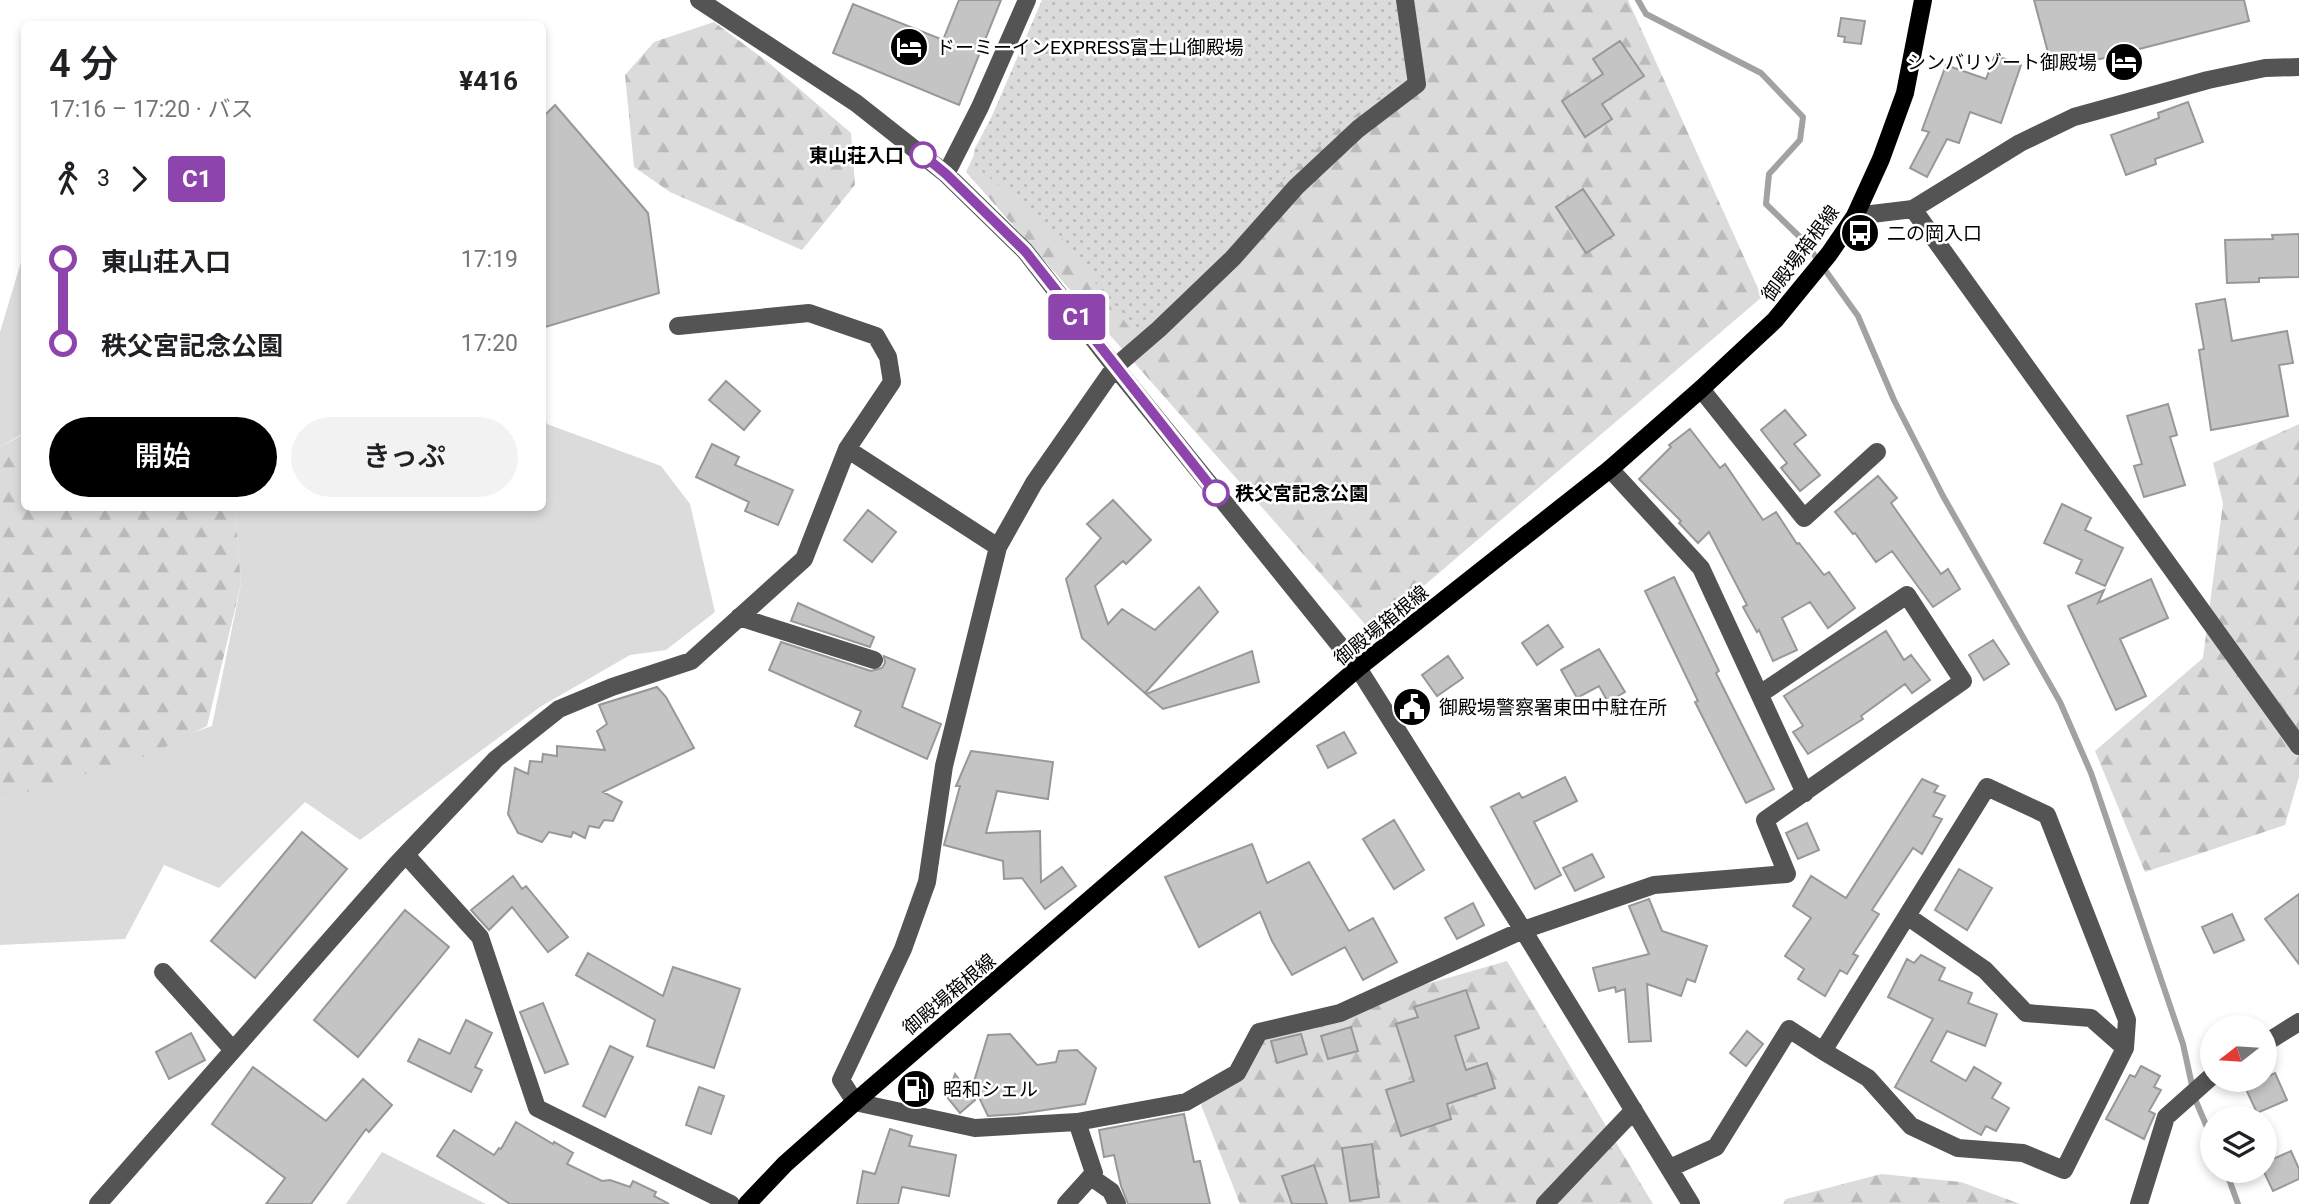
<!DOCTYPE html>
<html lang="ja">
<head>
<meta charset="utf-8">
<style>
  body { margin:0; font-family:Roboto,"Noto Sans JP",sans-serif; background:#f2f2f2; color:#202124; height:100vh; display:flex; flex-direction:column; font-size:26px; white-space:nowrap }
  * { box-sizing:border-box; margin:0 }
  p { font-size:23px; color:#757577 }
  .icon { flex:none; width:38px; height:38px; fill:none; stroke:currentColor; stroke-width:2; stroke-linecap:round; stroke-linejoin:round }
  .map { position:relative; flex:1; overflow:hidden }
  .sheet { position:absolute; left:21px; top:21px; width:525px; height:490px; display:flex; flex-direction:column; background:#fff; border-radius:10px; box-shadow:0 4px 10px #0003 }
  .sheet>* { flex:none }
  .badge { padding:0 14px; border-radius:5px; font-size:24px; line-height:46px }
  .needle { width:46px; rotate:253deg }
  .tools { position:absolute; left:2200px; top:1015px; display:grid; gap:14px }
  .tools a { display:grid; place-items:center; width:77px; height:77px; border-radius:50%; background:#fff; box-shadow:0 4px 10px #0003; font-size:35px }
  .map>.badge { position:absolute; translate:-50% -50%; box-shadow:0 0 0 4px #fff }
  .legs { display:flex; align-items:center; gap:10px; height:77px; padding:0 28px; font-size:23px }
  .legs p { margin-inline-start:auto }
  .headline { display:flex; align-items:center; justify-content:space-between; height:119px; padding:0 28px }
  h1 { font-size:38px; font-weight:600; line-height:52px }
  .button { display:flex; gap:14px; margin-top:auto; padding:14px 28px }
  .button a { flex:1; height:80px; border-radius:42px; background:#000; color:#fff; font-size:28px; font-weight:600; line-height:80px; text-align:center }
  .button a+a { background:#f2f2f2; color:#202124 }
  ul { padding:0 28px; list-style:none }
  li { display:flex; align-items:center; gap:24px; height:84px; font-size:26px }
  li i { display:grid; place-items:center; width:10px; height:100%; margin:0 9px; background:currentColor }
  li i::after { content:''; width:18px; height:18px; margin:-9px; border:5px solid; border-radius:50%; background:#fff }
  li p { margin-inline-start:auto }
  li:first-child i { background:linear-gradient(#0000 50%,currentColor 0) }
  li:last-child i { background:linear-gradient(currentColor 50%,#0000 0) }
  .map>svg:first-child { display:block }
  .grass { fill:#dbdbdb }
  .forest { fill:url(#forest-firs) }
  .park { fill:url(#park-dots) }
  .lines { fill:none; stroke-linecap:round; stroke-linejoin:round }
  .stream { stroke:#a2a2a2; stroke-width:6 }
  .building { fill:#c4c4c4; stroke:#989898; stroke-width:2 }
  .minor { stroke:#545454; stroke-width:18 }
  .major { stroke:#000; stroke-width:18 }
  .line-1-casing { stroke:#fff; stroke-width:16 }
  .line-1 { stroke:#8e44ad; stroke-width:10 }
  .stop-1-dot { fill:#fff; stroke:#8e44ad; stroke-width:3.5 }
  .labels { text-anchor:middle; stroke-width:5; stroke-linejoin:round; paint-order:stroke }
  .poi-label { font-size:19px; fill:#000; stroke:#fff; text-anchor:start }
  .stop-label { font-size:19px; font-weight:bold; fill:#000; stroke:#fff; text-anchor:end }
  .street-label { font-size:19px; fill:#000; stroke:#fff }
</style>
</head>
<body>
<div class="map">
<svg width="2299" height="1204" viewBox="0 0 2299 1204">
  <defs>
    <pattern id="forest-firs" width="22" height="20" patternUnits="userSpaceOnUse" patternTransform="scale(1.75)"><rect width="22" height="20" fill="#dbdbdb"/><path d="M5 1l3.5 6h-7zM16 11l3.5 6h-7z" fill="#bababa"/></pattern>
    <pattern id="park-dots" width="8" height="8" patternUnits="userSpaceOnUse" patternTransform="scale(1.75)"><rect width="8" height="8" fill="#dbdbdb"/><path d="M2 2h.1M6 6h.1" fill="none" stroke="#bababa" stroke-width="1.8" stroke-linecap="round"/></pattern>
  </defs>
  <rect width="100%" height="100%" fill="#fff"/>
  <path class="grass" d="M 24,252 L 24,433 L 0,447 L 0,332 Z
    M 543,414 L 547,424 L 661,466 L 690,504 L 715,612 L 666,650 L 630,655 L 540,707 L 360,840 L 305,802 L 219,888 L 164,865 L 125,939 L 0,945 L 0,800 L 212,726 L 241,584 L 235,508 L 542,508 Z
    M 382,1152 L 486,1204 L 346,1204 Z"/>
  <path class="forest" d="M 1047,0 L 1628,0 L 1762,297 L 1371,631 L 966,172 Z
    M 714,22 L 769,63 L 851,133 L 855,185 L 802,250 L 670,192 L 634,167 L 625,75 L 654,42 Z
    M 2299,424 L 2299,777 L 2285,825 L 2145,872 L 2095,751 L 2203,658 L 2223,503 L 2213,463 Z
    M 24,434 L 24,508 L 235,508 L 241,584 L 207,726 L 151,754 L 0,800 L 0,447 Z
    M 1507,961 L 1653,1204 L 1240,1204 L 1201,1105 L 1259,1032 Z
    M 1881,1174 L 1961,1182 L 2020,1204 L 1783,1204 L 1786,1199 Z"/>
  <path class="park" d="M 1042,0 L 1398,0 L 1405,57 L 1400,81 L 1341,126 L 1279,184 L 1216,254 L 1136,336 L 1059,235 L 974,165 L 974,150 L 992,116 Z"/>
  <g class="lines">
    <path class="stream" d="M 1638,0 L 1646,14 L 1761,73 L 1803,117 L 1800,140 L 1769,174 L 1766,204 L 1805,242 L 1858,316 L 1894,400 L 1943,496 L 2060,702 L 2091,773 L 2183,1044 L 2195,1099 L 2212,1139
      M 2226,1171 L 2238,1204"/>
  </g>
  <path class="building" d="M 959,0 L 1001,0 L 959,105 L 833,53 L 853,4 L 943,40 Z
    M 2034,0 L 2244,0 L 2249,21 L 2053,71 Z
    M 1841,18 L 1865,21 L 1861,44 L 1844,42 L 1845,37 L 1838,36 Z
    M 1620,41 L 1644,76 L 1602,104 L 1612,119 L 1585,137 L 1562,101 L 1603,74 L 1593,59 Z
    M 1995,55 L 2021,65 L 2001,123 L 1970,112 L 1959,143 L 1947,139 L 1927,177 L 1910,168 L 1929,132 L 1922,130 L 1946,65 L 1986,79 Z
    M 2188,102 L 2203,142 L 2155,159 L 2156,164 L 2126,175 L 2111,135 L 2159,118 L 2158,113 Z
    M 555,105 L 648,213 L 659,293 L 542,328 L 542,118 Z
    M 1583,189 L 1614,235 L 1586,253 L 1556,207 Z
    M 2299,234 L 2299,277 L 2259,278 L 2259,282 L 2227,283 L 2225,240 L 2273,239 L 2272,235 Z
    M 2225,299 L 2232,341 L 2287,331 L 2293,363 L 2279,365 L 2288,416 L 2211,430 L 2199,350 L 2204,349 L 2196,304 Z
    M 726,381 L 760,411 L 744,430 L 709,400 Z
    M 2168,404 L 2177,435 L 2170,437 L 2185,485 L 2144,497 L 2134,466 L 2142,464 L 2127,416 Z
    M 1785,410 L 1806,435 L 1794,444 L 1820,475 L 1800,491 L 1781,468 L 1787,463 L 1761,430 Z
    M 1690,429 L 1720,468 L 1725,464 L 1763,520 L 1776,512 L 1797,544 L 1799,543 L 1824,575 L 1829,572 L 1855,608 L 1828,628 L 1810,602 L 1782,618 L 1797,650 L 1773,661 L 1759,630 L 1757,632 L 1743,607 L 1747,605 L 1709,532 L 1698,543 L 1679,523 L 1681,521 L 1639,479 L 1671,447 L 1669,445 Z
    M 712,444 L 739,457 L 735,465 L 793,490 L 778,525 L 745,511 L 749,502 L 696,477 Z
    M 1878,476 L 1897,498 L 1891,503 L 1941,574 L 1948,569 L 1960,589 L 1933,607 L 1892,551 L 1876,562 L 1855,533 L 1853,534 L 1835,512 Z
    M 1113,500 L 1151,540 L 1126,564 L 1123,561 L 1095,586 L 1108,624 L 1122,609 L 1155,630 L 1199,587 L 1218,612 L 1145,693 L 1082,638 L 1066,579 L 1101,538 L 1087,524 Z
    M 2062,504 L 2091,518 L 2085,530 L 2123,548 L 2105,586 L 2076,573 L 2082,560 L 2044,543 Z
    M 868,510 L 896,532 L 872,562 L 844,540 Z
    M 1674,577 L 1719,671 L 1716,673 L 1774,789 L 1746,803 L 1695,702 L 1698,701 L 1645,591 Z
    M 2151,579 L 2168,618 L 2120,639 L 2146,696 L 2116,710 L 2068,606 L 2104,590 L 2098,603 Z
    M 798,603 L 874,637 L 870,647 L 791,621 Z
    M 1548,625 L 1563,647 L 1537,665 L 1522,643 Z
    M 1886,631 L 1904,660 L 1911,655 L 1930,680 L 1912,693 L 1905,684 L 1861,716 L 1863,719 L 1808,754 L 1793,732 L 1803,726 L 1784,696 Z
    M 1993,640 L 2009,664 L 1984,680 L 1969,655 Z
    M 781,642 L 871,671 L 882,668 L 885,663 L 884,656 L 915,669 L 902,707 L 941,724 L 927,759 L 855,726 L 861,711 L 769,670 Z
    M 1599,649 L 1625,692 L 1608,702 L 1599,686 L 1577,698 L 1561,670 Z
    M 1252,651 L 1259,682 L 1163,709 L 1146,694 Z
    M 1448,656 L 1463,678 L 1437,696 L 1422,675 Z
    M 657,687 L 666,697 L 694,748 L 603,792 L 622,802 L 613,821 L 604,820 L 599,828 L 589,826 L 585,838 L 573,832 L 571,837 L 549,832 L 542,842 L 518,833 L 508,814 L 515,768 L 528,774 L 530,761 L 542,762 L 543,754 L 557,756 L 557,746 L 605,750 L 597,731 L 607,724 L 599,705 Z
    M 1344,732 L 1356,753 L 1328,768 L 1317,746 Z
    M 971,751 L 1053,762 L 1048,799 L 997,791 L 986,833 L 1040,831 L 1041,882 L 1062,867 L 1076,886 L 1045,909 L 1022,878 L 1004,879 L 1003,861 L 944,845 L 960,786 L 956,786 Z
    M 1565,777 L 1577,801 L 1534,822 L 1561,875 L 1535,889 L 1491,807 L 1519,793 L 1522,798 Z
    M 1922,779 L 1938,786 L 1934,792 L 1945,796 L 1933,816 L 1942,819 L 1922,854 L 1913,848 L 1872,910 L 1879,914 L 1853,954 L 1858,956 L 1847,974 L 1840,970 L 1825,996 L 1798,979 L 1804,969 L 1785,956 L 1811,918 L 1793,906 L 1811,876 L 1846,898 Z
    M 1394,820 L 1424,870 L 1394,889 L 1363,839 Z
    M 1807,823 L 1819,850 L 1798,859 L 1786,833 Z
    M 302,832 L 347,869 L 255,978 L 211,941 Z
    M 1252,844 L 1267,883 L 1309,862 L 1349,931 L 1373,918 L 1397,962 L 1363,980 L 1345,947 L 1292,975 L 1272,941 L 1260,912 L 1199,947 L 1165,877 Z
    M 1592,854 L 1604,877 L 1575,891 L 1563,868 Z
    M 1959,869 L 1992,888 L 1967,930 L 1935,910 Z
    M 513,876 L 522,889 L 526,886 L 568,937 L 548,952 L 512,907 L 489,930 L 471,910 Z
    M 2299,894 L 2299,964 L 2265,919 Z
    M 1649,899 L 1662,931 L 1707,946 L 1695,982 L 1687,979 L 1681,996 L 1647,984 L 1651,1041 L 1629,1042 L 1625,989 L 1616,992 L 1615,987 L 1599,991 L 1593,968 L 1649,954 L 1629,906 Z
    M 1473,903 L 1484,925 L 1457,939 L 1445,918 Z
    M 405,910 L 449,947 L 358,1057 L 314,1020 Z
    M 2232,914 L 2244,940 L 2214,953 L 2202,927 Z
    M 588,953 L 663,996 L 673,967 L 740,989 L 714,1068 L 647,1046 L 655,1020 L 576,975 Z
    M 1921,955 L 1945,968 L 1939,980 L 1972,993 L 1968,1003 L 1997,1014 L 1985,1046 L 1947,1031 L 1931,1061 L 1966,1081 L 1974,1067 L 2001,1083 L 1992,1098 L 2009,1108 L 1996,1131 L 1986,1126 L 1981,1135 L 1895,1087 L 1933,1019 L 1888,997 L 1907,959 L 1914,963 Z
    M 1466,990 L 1479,1028 L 1455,1036 L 1466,1070 L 1487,1063 L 1495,1088 L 1447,1104 L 1451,1119 L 1401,1136 L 1386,1090 L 1414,1081 L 1396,1024 L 1418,1017 L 1414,1007 Z
    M 543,1003 L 568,1064 L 545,1073 L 520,1012 Z
    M 466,1020 L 492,1033 L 475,1067 L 482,1070 L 471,1092 L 408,1061 L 419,1039 L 450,1054 Z
    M 1351,1027 L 1358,1051 L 1328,1059 L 1321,1036 Z
    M 1747,1031 L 1763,1044 L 1746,1066 L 1730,1053 Z
    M 191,1033 L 205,1060 L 169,1079 L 156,1052 Z
    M 1010,1034 L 1037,1065 L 1056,1062 L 1059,1051 L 1077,1050 L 1096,1068 L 1085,1104 L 1018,1114 L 988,1116 L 973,1085 L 988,1035 Z
    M 1301,1034 L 1307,1054 L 1277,1063 L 1271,1041 Z
    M 610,1046 L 633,1057 L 605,1117 L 583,1106 Z
    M 2141,1066 L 2160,1076 L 2154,1087 L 2161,1090 L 2149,1111 L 2155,1114 L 2144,1139 L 2106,1119 L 2130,1075 L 2135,1077 Z
    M 253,1067 L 326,1121 L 363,1079 L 392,1105 L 369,1132 L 366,1129 L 311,1204 L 266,1204 L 285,1178 L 212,1124 Z
    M 2275,1073 L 2287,1100 L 2257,1113 L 2245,1087 Z
    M 955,1074 L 975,1100 L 960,1113 L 947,1097 Z
    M 916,1077 L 927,1092 L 914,1102 L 903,1088 Z
    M 699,1087 L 724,1096 L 711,1134 L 686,1125 Z
    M 1184,1114 L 1194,1162 L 1200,1161 L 1210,1204 L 1128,1204 L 1121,1186 L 1114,1155 L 1104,1157 L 1099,1130 Z
    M 516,1122 L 553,1144 L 554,1142 L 573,1153 L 567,1164 L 602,1181 L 610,1180 L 630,1187 L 633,1181 L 656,1192 L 654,1196 L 669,1204 L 510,1204 L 437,1156 L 454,1130 L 494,1155 L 499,1148 L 501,1149 Z
    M 890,1129 L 912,1136 L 909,1146 L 956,1155 L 949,1196 L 902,1187 L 898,1204 L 857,1204 L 863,1171 L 875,1174 Z
    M 1372,1144 L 1379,1197 L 1350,1201 L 1342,1148 Z
    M 2291,1151 L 2299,1169 L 2299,1179 L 2273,1191 L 2264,1172 L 2264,1163 Z
    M 1314,1165 L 1327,1204 L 1292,1204 L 1282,1176 Z"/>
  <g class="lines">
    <path class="minor" d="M 699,0 L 856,103 L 946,174 L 1025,251 L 1115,367 L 1358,668 L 1523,930 L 1691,1204
      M 1405,0 L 1417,84 L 1358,129 L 1296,187 L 1233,258 L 1159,329 L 1115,367 L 1034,483 L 998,547 L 944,766 L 927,882 L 903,949 L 841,1080 L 855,1102 L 975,1128 L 1077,1122 L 1186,1102 L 1237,1073 L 1259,1032 L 1340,1013 L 1523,930 L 1654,885 L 1787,874 L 1765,820 L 1963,681 L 1907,595 L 1760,694
      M 946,174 L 980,107 L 1027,0
      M 1913,209 L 2299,746
      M 1855,216 L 1913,209 L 2020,143 L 2074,117 L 2208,80 L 2265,68 L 2299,67
      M 1701,389 L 1804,518 L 1877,452
      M 847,449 L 998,547
      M 1610,469 L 1701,568 L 1805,793
      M 739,617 L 874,660
      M 1987,787 L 2047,815 L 2127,1020 L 2125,1048 L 2064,1170 L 2023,1153 L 1958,1148 L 1911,1126 L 1868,1078 L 1823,1051 Z
      M 406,855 L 480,937 L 537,1108 L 731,1204
      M 1907,916 L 1985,970 L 2026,1013 L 2091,1018 L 2125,1048
      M 163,972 L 233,1050
      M 2264,1044 L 2299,1022
      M 1670,1168 L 1716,1147 L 1789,1029 L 1823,1051
      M 1091,1177 L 1111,1191 L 1117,1204
      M 98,1204 L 395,866 L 496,759 L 559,709 L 612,687 L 691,661 L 804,559 L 847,449 L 892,382 L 888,357 L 876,336 L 809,313 L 678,326
      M 1066,1204 L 1094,1173 L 1077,1122
      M 1545,1204 L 1634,1110
      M 2139,1204 L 2166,1117 L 2212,1076"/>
    <path class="major" d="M 747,1204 L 785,1164 L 855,1102 L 1358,668 L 1610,469 L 1701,389 L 1775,320 L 1829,254 L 1855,216 L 1881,159 L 1905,93 L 1923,0"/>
  </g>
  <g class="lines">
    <defs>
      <path id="line-1" d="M 923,155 L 946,174 L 1025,251 L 1216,493"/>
    </defs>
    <use href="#line-1" class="line-1-casing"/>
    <use href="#line-1" class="line-1"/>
  </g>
  <defs>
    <symbol id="hotel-disc" viewBox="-11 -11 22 22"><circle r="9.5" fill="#000" stroke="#fff"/><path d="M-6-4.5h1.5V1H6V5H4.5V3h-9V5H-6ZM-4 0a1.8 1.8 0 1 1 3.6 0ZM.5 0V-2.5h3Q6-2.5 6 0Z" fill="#fff"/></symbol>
    <symbol id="bus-disc" viewBox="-11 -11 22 22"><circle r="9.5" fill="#000" stroke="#fff"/><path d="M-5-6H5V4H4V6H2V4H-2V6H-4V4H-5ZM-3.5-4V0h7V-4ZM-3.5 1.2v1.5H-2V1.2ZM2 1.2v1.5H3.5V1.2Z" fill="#fff"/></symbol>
    <symbol id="civic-disc" viewBox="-11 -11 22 22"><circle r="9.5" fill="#000" stroke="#fff"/><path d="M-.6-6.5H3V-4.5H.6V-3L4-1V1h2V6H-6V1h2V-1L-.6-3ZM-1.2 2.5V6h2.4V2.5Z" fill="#fff"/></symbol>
    <symbol id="fuel-disc" viewBox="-11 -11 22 22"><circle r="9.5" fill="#000" stroke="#fff"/><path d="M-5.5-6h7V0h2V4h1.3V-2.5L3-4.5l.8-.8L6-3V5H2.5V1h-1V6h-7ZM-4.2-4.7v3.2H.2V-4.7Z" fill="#fff"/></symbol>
  </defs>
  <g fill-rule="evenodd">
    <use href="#hotel-disc" x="887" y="25" width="44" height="44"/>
    <use href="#hotel-disc" x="2102" y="40" width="44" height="44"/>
    <use href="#bus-disc" x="1838" y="211" width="44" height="44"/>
    <use href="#civic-disc" x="1390" y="685" width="44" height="44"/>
    <use href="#fuel-disc" x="894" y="1067" width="44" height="44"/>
  </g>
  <g class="stop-1-dot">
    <circle cx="923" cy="155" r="12"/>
    <circle cx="1216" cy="493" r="12"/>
  </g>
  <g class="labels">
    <g class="poi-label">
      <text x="936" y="54">ドーミーインEXPRESS富士山御殿場</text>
      <text x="2097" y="69" text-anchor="end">シンバリゾート御殿場</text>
      <text x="1887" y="240">二の岡入口</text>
      <text x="1439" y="714">御殿場警察署東田中駐在所</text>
      <text x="943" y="1096">昭和シェル</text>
    </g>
    <g class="stop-label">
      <text x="904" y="162">東山荘入口</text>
      <text x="1235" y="500" text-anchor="start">秩父宮記念公園</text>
    </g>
    <g class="street-label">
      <text transform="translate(1800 253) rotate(-53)" y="7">御殿場箱根線</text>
      <text transform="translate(1381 625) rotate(-39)" y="7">御殿場箱根線</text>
      <text transform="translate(949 994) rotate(-40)" y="7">御殿場箱根線</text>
    </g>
  </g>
</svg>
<div class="tools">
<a><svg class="needle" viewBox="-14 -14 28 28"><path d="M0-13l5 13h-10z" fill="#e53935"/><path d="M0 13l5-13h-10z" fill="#757577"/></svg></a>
<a><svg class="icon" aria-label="layers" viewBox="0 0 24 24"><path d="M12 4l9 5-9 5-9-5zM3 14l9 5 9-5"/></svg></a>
</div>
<b class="badge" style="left:1077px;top:317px;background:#8e44ad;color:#fff">C1</b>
<section class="sheet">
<div class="headline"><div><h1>4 分</h1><p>17:16 – 17:20 · バス</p></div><b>¥416</b></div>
<div class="legs"><svg class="icon" aria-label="walk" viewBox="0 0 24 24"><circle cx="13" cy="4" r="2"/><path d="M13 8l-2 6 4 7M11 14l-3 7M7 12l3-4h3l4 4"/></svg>3<svg class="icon" aria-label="forward" viewBox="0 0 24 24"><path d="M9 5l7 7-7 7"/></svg><b class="badge" style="background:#8e44ad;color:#fff">C1</b></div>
<ul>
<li><i style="color:#8e44ad"></i><b>東山荘入口</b><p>17:19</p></li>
<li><i style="color:#8e44ad"></i><b>秩父宮記念公園</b><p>17:20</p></li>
</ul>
<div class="button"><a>開始</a><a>きっぷ</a></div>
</section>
</div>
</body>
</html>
